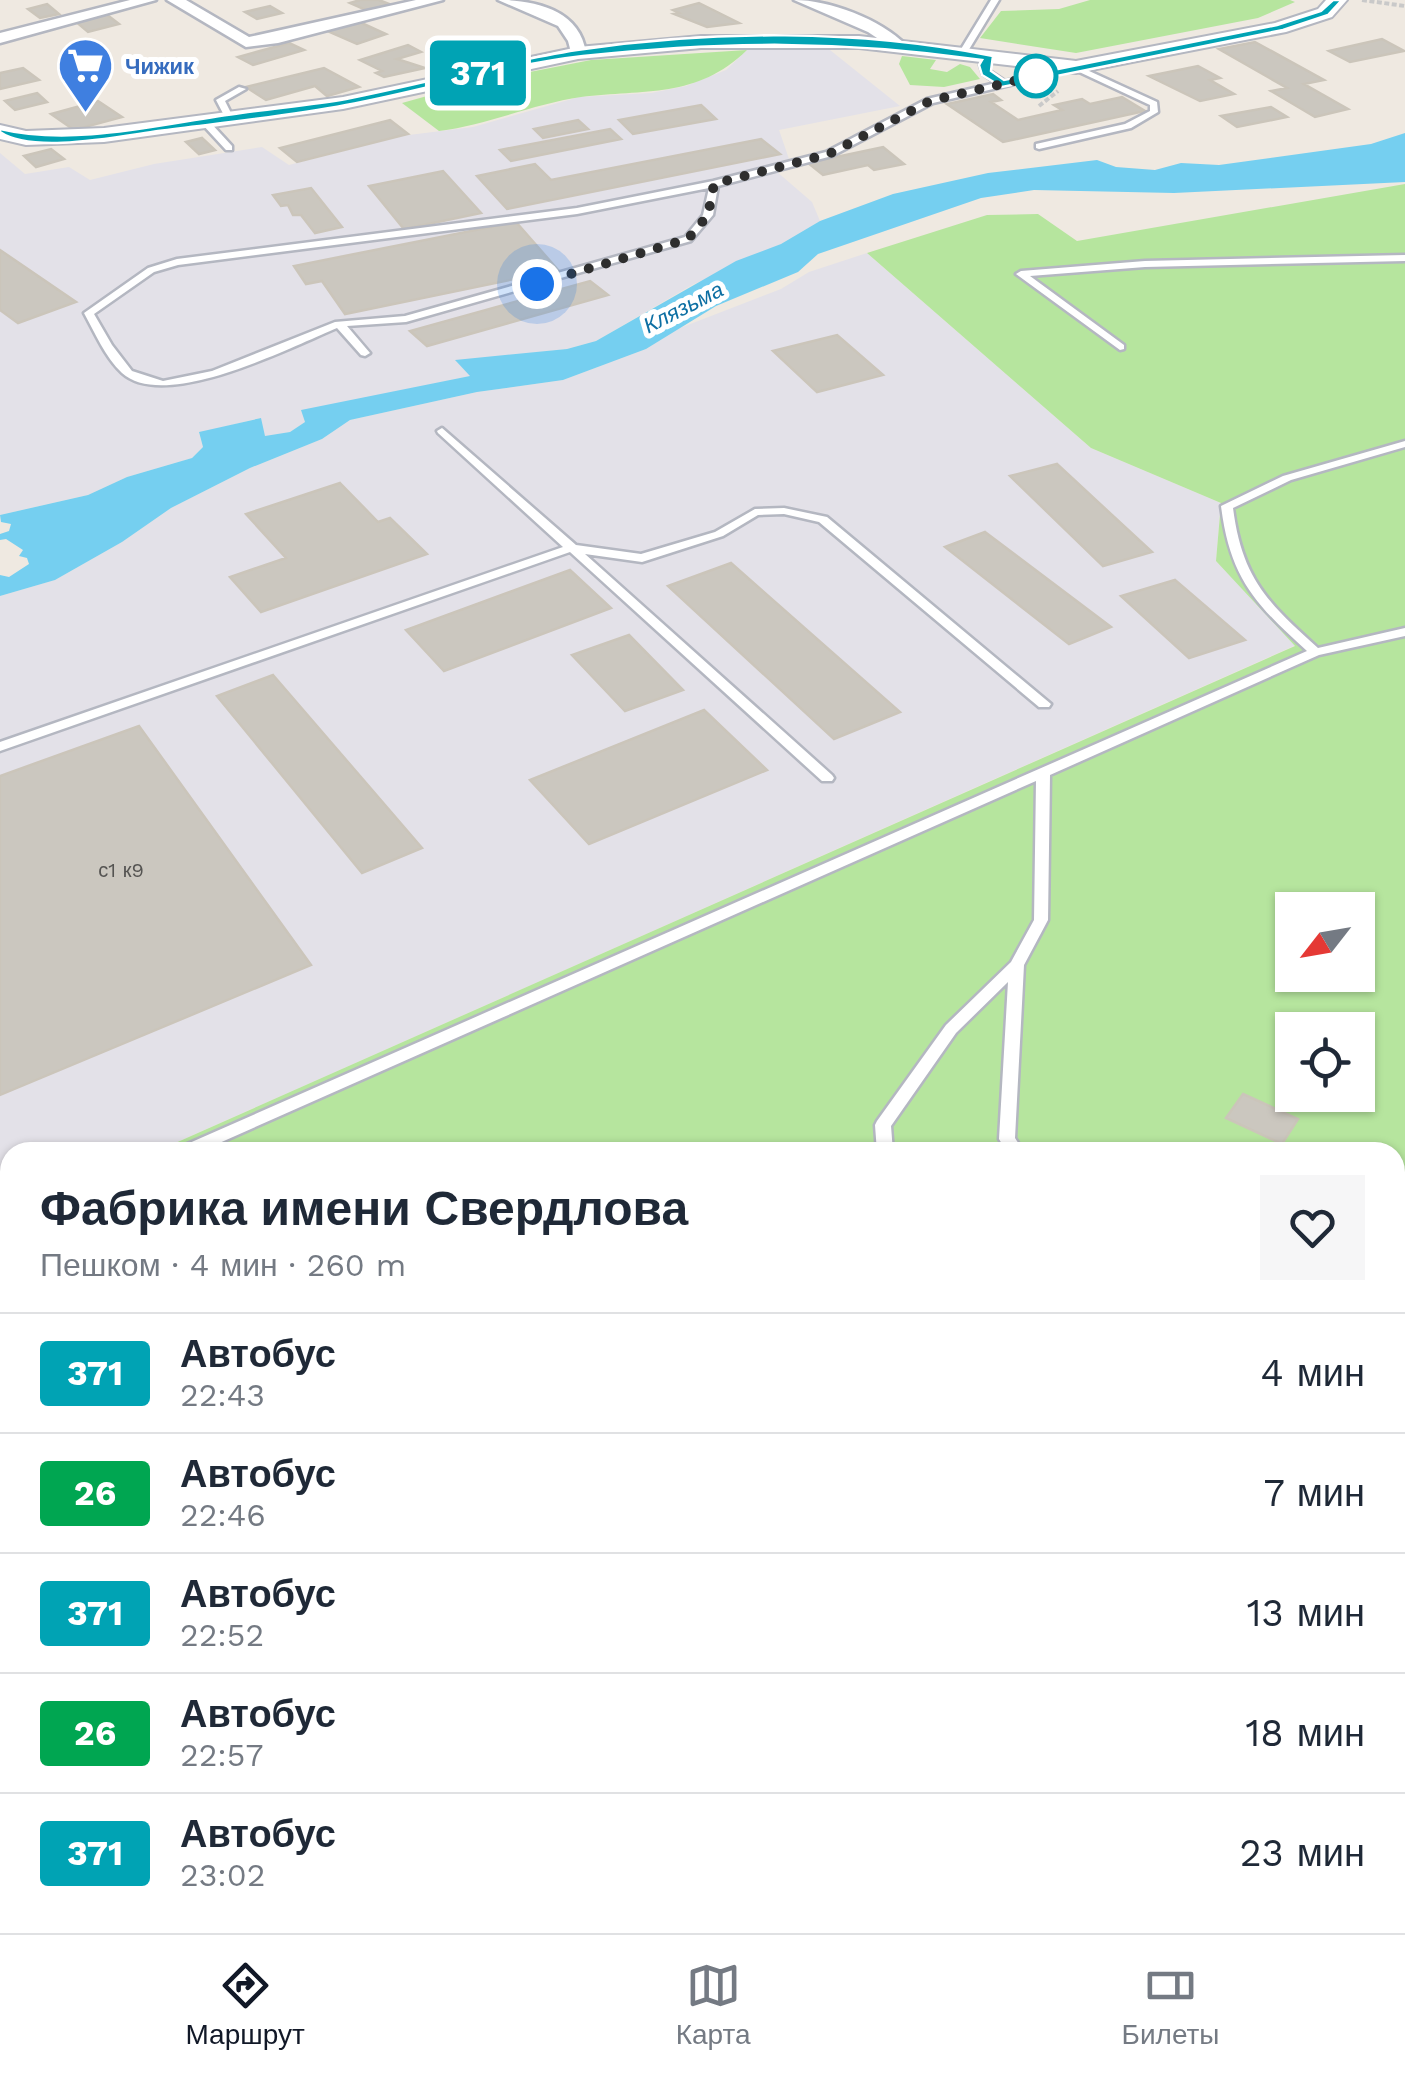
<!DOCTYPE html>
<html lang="ru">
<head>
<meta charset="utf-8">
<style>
  body { margin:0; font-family:"Work Sans",sans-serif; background:#f6f6f7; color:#1f2937; height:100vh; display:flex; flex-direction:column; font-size:38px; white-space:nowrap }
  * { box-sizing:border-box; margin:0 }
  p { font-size:32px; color:#747a83 }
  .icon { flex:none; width:55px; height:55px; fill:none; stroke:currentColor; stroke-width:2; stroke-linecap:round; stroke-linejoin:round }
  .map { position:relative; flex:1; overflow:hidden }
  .panel { position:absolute; left:0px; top:1142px; width:1405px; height:792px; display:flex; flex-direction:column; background:#fff; border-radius:30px 30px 0 0; box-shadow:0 2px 8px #0004 }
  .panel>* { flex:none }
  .badge { padding:0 20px; border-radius:8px; font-size:35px; line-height:65px }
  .needle { width:65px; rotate:239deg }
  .tools { position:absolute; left:1275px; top:892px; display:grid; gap:20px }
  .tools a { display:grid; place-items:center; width:100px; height:100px; border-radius:0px; background:#fff; box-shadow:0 2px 8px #0004; font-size:50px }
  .you { position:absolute; width:50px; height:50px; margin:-25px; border:8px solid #fff; border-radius:50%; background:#1a73e8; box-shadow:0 0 0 15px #1a73e833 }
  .map>.badge { position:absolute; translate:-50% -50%; box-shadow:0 0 0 5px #fff }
  .round { display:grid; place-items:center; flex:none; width:105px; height:105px; border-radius:0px; background:#f6f6f7 }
  .summary { display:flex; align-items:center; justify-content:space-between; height:170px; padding:0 40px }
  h1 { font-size:48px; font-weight:700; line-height:75px }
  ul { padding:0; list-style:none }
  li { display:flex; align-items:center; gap:30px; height:120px; padding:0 40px; border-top:2px solid #e0e1e3 }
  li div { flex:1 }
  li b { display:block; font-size:38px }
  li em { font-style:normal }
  li .badge { min-width:110px; font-weight:700; text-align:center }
  .menu { display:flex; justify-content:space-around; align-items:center; height:140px; border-top:2px solid #e0e1e3; background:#fff; font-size:28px; color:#747a83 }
  .menu a { display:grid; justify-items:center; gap:5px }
  .menu .on { color:#111827 }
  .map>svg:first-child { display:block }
  .industrial { fill:#e3e1e8 }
  .green { fill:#b6e59e; fill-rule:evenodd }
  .water { fill:#75cff0 }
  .building { fill:#cbc7bf; stroke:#cbc5ba; stroke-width:2.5 }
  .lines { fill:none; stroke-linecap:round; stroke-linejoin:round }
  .service-casing { stroke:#b4b7c1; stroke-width:5 }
  .minor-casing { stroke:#b4b7c1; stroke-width:5 }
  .tertiary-casing { stroke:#b4b7c1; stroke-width:4 }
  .path { stroke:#c9c9c9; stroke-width:4; stroke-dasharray:5 2.5; stroke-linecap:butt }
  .service { fill:#fff; fill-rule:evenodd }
  .minor { fill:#fff; fill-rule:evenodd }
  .tertiary { fill:#fff; fill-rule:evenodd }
  .line { fill:#00a3b4; stroke:#fff; stroke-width:2.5 }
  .walk { stroke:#2e2e2e; stroke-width:10; stroke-dasharray:0 18 }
  .stop-dot { fill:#fff; stroke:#00a3b4; stroke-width:5 }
  .labels { text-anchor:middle; stroke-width:10; stroke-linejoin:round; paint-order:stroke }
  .number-label { font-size:20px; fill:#555452 }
  .far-shop-label { font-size:22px; font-weight:bold; fill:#366cbe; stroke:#fff; text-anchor:start }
  .far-water-label { font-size:22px; font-style:italic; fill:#0d6fa3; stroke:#fff }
</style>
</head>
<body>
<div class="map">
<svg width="1405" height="1933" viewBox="0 0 1405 1933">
  <rect width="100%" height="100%" fill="#efe9e1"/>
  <path class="industrial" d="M 747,50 L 830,50 L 900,106 L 779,130 L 789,159 L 769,165 L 812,202 L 820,221 L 781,244 L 692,285 L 596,341 L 567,349 L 456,361 L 471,376 L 302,411 L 305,422 L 290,432 L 265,437 L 260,418 L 199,433 L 203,447 L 192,458 L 127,477 L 88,495 L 0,515 L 0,153 L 25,174 L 69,167 L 90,180 L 154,164 L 262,147 L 289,165 L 401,136 L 473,127 L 579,97 L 651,93 L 686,86 L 726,70 Z
    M 867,253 L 1091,448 L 1221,503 L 1216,561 L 1296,645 L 155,1152 L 10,1152 L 10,1217 L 0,1221 L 0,596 L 55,580 L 122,542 L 171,508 L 250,468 L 322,439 L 350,420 L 477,392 L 563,380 L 646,349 L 680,328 L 781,289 L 809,272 Z"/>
  <path class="green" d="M 1090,0 L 1290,0 L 1295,2 L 1258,18 L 1076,53 L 980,38 L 1001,11 L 1059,9 Z
    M 747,50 C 697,99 644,89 581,97 C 533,104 487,125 439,131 L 402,103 L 445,91 L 453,96 L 511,82 L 504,77 L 591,60 Z
    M 902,56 L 936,60 L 930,69 L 947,72 L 960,64 L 970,67 L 980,79 L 944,87 L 910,85 L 899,64 Z
    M 1405,184 L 1405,1933 L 522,1933 L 537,1925 L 1395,1925 L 1395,1152 L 155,1152 L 1295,646 L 1216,561 L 1221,503 L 1091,448 L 867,253 L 987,215 L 1038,214 L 1077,241 ZM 1292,910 L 1358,910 L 1358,975 L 1292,975 ZM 1292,1030 L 1358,1030 L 1358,1095 L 1292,1095 Z
    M 10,1217 L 10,1338 L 0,1338 L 0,1221 Z"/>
  <path class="water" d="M 1405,133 L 1405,182 L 1174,193 L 1034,190 L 981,198 L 818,254 L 798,272 L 716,306 L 646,349 L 563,380 L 477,392 L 350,420 L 322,439 L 250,468 L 171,508 L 122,542 L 55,580 L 0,596 L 0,575 L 9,577 L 29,564 L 27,558 L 19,556 L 23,550 L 6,539 L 0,540 L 0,534 L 9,531 L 11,524 L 1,522 L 0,515 L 88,495 L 127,477 L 192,458 L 203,447 L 199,432 L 261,418 L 265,436 L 290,432 L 305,422 L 301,410 L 470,376 L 455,360 L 567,349 L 596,341 L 736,261 L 781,244 L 820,221 L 893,194 L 988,173 L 1097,160 L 1116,167 L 1155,170 L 1181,163 L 1219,165 L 1371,144 Z"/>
  <path class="building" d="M 360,0 L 379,0 L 389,4 L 368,11 L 350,3 Z
    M 699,3 L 739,23 L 707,27 L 674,14 L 679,13 L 673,10 Z
    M 47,4 L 59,14 L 40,18 L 28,9 Z
    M 270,6 L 282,13 L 257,19 L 245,12 Z
    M 106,14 L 119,24 L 88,32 L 75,21 Z
    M 355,20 L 386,34 L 357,44 L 325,30 Z
    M 1382,39 L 1404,51 L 1350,62 L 1329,51 Z
    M 1255,42 L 1324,80 L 1304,84 L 1348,109 L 1315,117 L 1271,91 L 1287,88 L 1219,49 Z
    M 289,43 L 304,50 L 253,65 L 238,57 Z
    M 408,45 L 421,52 L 397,59 L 425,68 L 384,77 L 376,73 L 382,71 L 360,60 Z
    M 1198,66 L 1220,78 L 1210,80 L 1234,94 L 1200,101 L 1149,76 Z
    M 23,68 L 39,80 L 0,89 L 0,73 Z
    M 324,68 L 359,87 L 327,96 L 315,86 L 266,100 L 246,87 Z
    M 37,93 L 47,102 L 15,110 L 5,101 Z
    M 993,94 L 1001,100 L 991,102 L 1018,120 L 1062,110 L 1054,105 L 1082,99 L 1090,104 L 1122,97 L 1145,111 L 1003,142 L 947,104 Z
    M 98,101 L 122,117 L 74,130 L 51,114 Z
    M 701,105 L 716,119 L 633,134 L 619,120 Z
    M 1271,107 L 1287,117 L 1237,127 L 1221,116 Z
    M 390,120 L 408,134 L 297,162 L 280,148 Z
    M 578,120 L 588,129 L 543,138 L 534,129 Z
    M 610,129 L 621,139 L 511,161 L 500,150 Z
    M 202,138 L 215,150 L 199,154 L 186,142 Z
    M 761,139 L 780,154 L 507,209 L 477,176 L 535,164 L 551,180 Z
    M 883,147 L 904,164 L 874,170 L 868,165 L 823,175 L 808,163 Z
    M 51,149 L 64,159 L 36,167 L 24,156 Z
    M 443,171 L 481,213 L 404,229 L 369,186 Z
    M 311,188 L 342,227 L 315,233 L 301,215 L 293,215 L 288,205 L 281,206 L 273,195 Z
    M 516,222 L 558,270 L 345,314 L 322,281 L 306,284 L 294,266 Z
    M 0,250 L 76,302 L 18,323 L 0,310 Z
    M 590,281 L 608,295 L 427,346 L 410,331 Z
    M 837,335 L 883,375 L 817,392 L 773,351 Z
    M 1057,464 L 1152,552 L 1103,566 L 1010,476 Z
    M 340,483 L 378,522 L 390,518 L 427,554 L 261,612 L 230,577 L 286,558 L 246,514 Z
    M 985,532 L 1111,627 L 1069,644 L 945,547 Z
    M 731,563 L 900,712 L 834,739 L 668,586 Z
    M 570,570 L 611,608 L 444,671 L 406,630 Z
    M 1175,580 L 1245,640 L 1189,658 L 1121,596 Z
    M 629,635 L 683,690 L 625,711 L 572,655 Z
    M 273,675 L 422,848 L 362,873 L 217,696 Z
    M 704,710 L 767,770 L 589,844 L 530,780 Z
    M 139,726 L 311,965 L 0,1095 L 0,776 Z
    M 1243,1094 L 1298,1119 L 1282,1144 L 1226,1118 Z
    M 1255,1925 L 1296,1925 L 1292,1933 L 1266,1933 Z"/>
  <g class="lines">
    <defs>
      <path id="service" d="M 502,0 L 511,0 L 507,2 Z
        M 991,0 L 999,0 L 965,56 L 959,56 L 958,54 Z
        M 986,56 L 993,58 L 988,65 L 990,71 L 1005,81 L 1076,65 L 1157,102 L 1158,112 L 1131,128 L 1039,149 L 1036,148 L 1036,144 L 1125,124 L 1150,111 L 1150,105 L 1075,70 L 933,103 L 832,156 L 718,186 L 713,215 L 691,241 L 406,322 L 347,326 L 370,353 L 365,356 L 361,355 L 337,328 C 291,347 165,412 122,373 C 105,357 95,333 84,313 L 148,268 L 177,259 L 577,208 L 713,181 L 826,152 L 927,99 L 996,83 L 983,74 L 980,65 ZM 709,188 L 703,215 L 685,237 L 405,316 L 335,322 L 212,371 L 163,381 L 132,371 L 112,345 L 94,314 L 154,272 L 178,265 L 577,214 Z
        M 239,87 L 246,89 L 225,101 L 234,119 L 227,121 L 216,100 Z
        M 202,120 L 208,120 L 232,146 L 232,150 L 226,150 L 202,124 Z
        M 1405,255 L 1405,261 L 1145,267 L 1030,276 L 1124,345 L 1124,349 L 1120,350 L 1016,274 L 1021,271 L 1145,261 Z
        M 442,428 L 576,545 L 641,554 L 715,532 L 755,509 L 784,508 L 827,517 L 1051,704 L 1049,707 L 1039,707 L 819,522 L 784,514 L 758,515 L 723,536 L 642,562 L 585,554 L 832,775 L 834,778 L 832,781 L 822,781 L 570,552 L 0,751 L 0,742 L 563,547 L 438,433 L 437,431 Z
        M 1405,441 L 1405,447 L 1291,480 L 1233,508 C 1242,578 1267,602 1318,648 L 1405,628 L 1405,636 L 1319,655 L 1050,775 L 1048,920 L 1024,965 L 1015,1138 L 1024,1152 L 1007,1152 L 999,1139 L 1008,982 L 956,1033 L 891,1126 L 893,1152 L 877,1152 L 875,1125 L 877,1121 L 946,1025 L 1011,962 L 1034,920 L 1036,781 L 199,1152 L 176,1152 L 178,1148 L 1307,651 C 1255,604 1230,578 1221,506 L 1283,476 Z
        M 10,1223 L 10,1238 L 0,1242 L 0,1227 Z
        M 1395,1355 L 1405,1359 L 1405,1376 L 1395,1372 Z
        M 921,1925 L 945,1925 L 948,1933 L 924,1933 Z"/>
      <path id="minor" d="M 130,0 L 156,0 L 0,43 L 0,33 Z
        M 167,0 L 186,0 L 249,37 L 416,0 L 443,0 L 278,43 L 246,47 Z
        M 498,0 C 535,0 580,10 586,53 L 572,56 L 568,41 L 558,26 Z
        M 794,0 C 830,0 880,19 906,45 L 892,48 L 868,32 Z
        M 1395,1771 L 1405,1775 L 1405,1819 L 1395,1815 Z
        M 450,1925 L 509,1925 L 506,1933 L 447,1933 Z"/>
      <path id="tertiary" d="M 1326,0 L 1347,0 L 1332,17 L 1286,32 L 1076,73 L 859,48 L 701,48 L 578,59 L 343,109 L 104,142 L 26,145 L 0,139 L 0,125 L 26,131 L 104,128 L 343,97 L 578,47 L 701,36 L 859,36 L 1076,61 L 1275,23 L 1318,9 Z"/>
    </defs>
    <use href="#service" class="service-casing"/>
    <use href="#minor" class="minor-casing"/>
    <use href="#tertiary" class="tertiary-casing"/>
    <path class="path" d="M 1362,0 L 1405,6
      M 1039,106 L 1058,91"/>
    <use href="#service" class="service"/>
    <use href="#minor" class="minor"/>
    <use href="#tertiary" class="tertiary"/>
  </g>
  <path class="line" d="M 1333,0 L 1342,0 L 1328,15 L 1283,30 L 1002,87 L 982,75 L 979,65 L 982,60 C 843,40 722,41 583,56 C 503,65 424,91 346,105 C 284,117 220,123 158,131 C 115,137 32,154 0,132 L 0,129 C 76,147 164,123 241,113 C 276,108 312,105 346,99 C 423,84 500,62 577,50 C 712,30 858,29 993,56 L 991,71 L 1004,80 L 1277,25 L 1321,11 Z"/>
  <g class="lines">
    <path class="walk" d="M 537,284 L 688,239 L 708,215 L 714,184 L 829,154 L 930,101 L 1044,74 L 1036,76"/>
  </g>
  <defs>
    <symbol id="supermarket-pin" viewBox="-11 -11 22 30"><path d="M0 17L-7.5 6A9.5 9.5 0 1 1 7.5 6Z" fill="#3f7fe0" stroke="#fff"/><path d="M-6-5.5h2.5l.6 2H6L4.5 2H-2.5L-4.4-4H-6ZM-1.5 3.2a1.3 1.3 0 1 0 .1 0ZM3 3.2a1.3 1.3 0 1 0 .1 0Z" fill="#fff"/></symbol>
  </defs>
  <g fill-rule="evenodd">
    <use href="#supermarket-pin" x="54" y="34" width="63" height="86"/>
  </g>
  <circle class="stop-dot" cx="1036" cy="76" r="20"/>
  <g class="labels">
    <g class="number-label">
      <text x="121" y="877">с1 к9</text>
    </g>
    <g class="far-shop-label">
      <text x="125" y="74">Чижик</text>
    </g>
    <g class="far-water-label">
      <text transform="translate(683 307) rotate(-27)" y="8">Клязьма</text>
    </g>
  </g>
</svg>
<div class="tools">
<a><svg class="needle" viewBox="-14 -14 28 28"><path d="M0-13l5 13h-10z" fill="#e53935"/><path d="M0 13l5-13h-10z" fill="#747a83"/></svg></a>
<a><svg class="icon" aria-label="locate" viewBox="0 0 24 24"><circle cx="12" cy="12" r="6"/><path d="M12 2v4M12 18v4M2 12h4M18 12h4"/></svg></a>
</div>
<div class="you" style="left:537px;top:284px"></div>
<b class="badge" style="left:478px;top:73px;background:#00a3b4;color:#fff">371</b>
<section class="panel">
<div class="summary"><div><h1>Фабрика имени Свердлова</h1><p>Пешком · 4 мин · 260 m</p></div><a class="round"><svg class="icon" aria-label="heart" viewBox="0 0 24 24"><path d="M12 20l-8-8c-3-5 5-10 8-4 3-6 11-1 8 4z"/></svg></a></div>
<ul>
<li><span class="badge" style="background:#00a3b4;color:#fff">371</span><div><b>Автобус</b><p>22:43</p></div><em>4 мин</em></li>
<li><span class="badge" style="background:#00a651;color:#fff">26</span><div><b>Автобус</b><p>22:46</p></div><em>7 мин</em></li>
<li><span class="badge" style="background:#00a3b4;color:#fff">371</span><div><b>Автобус</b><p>22:52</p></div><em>13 мин</em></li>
<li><span class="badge" style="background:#00a651;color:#fff">26</span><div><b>Автобус</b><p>22:57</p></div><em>18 мин</em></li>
<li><span class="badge" style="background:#00a3b4;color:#fff">371</span><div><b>Автобус</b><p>23:02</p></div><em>23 мин</em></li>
</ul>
</section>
</div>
<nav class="menu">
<a class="on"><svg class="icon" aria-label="directions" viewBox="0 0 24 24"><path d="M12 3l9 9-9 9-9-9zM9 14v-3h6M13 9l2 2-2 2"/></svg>Маршрут</a>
<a><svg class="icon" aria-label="map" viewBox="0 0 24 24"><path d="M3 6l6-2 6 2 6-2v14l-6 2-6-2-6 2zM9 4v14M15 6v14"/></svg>Карта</a>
<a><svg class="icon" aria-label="tickets" viewBox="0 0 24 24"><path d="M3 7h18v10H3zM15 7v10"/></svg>Билеты</a>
</nav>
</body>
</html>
